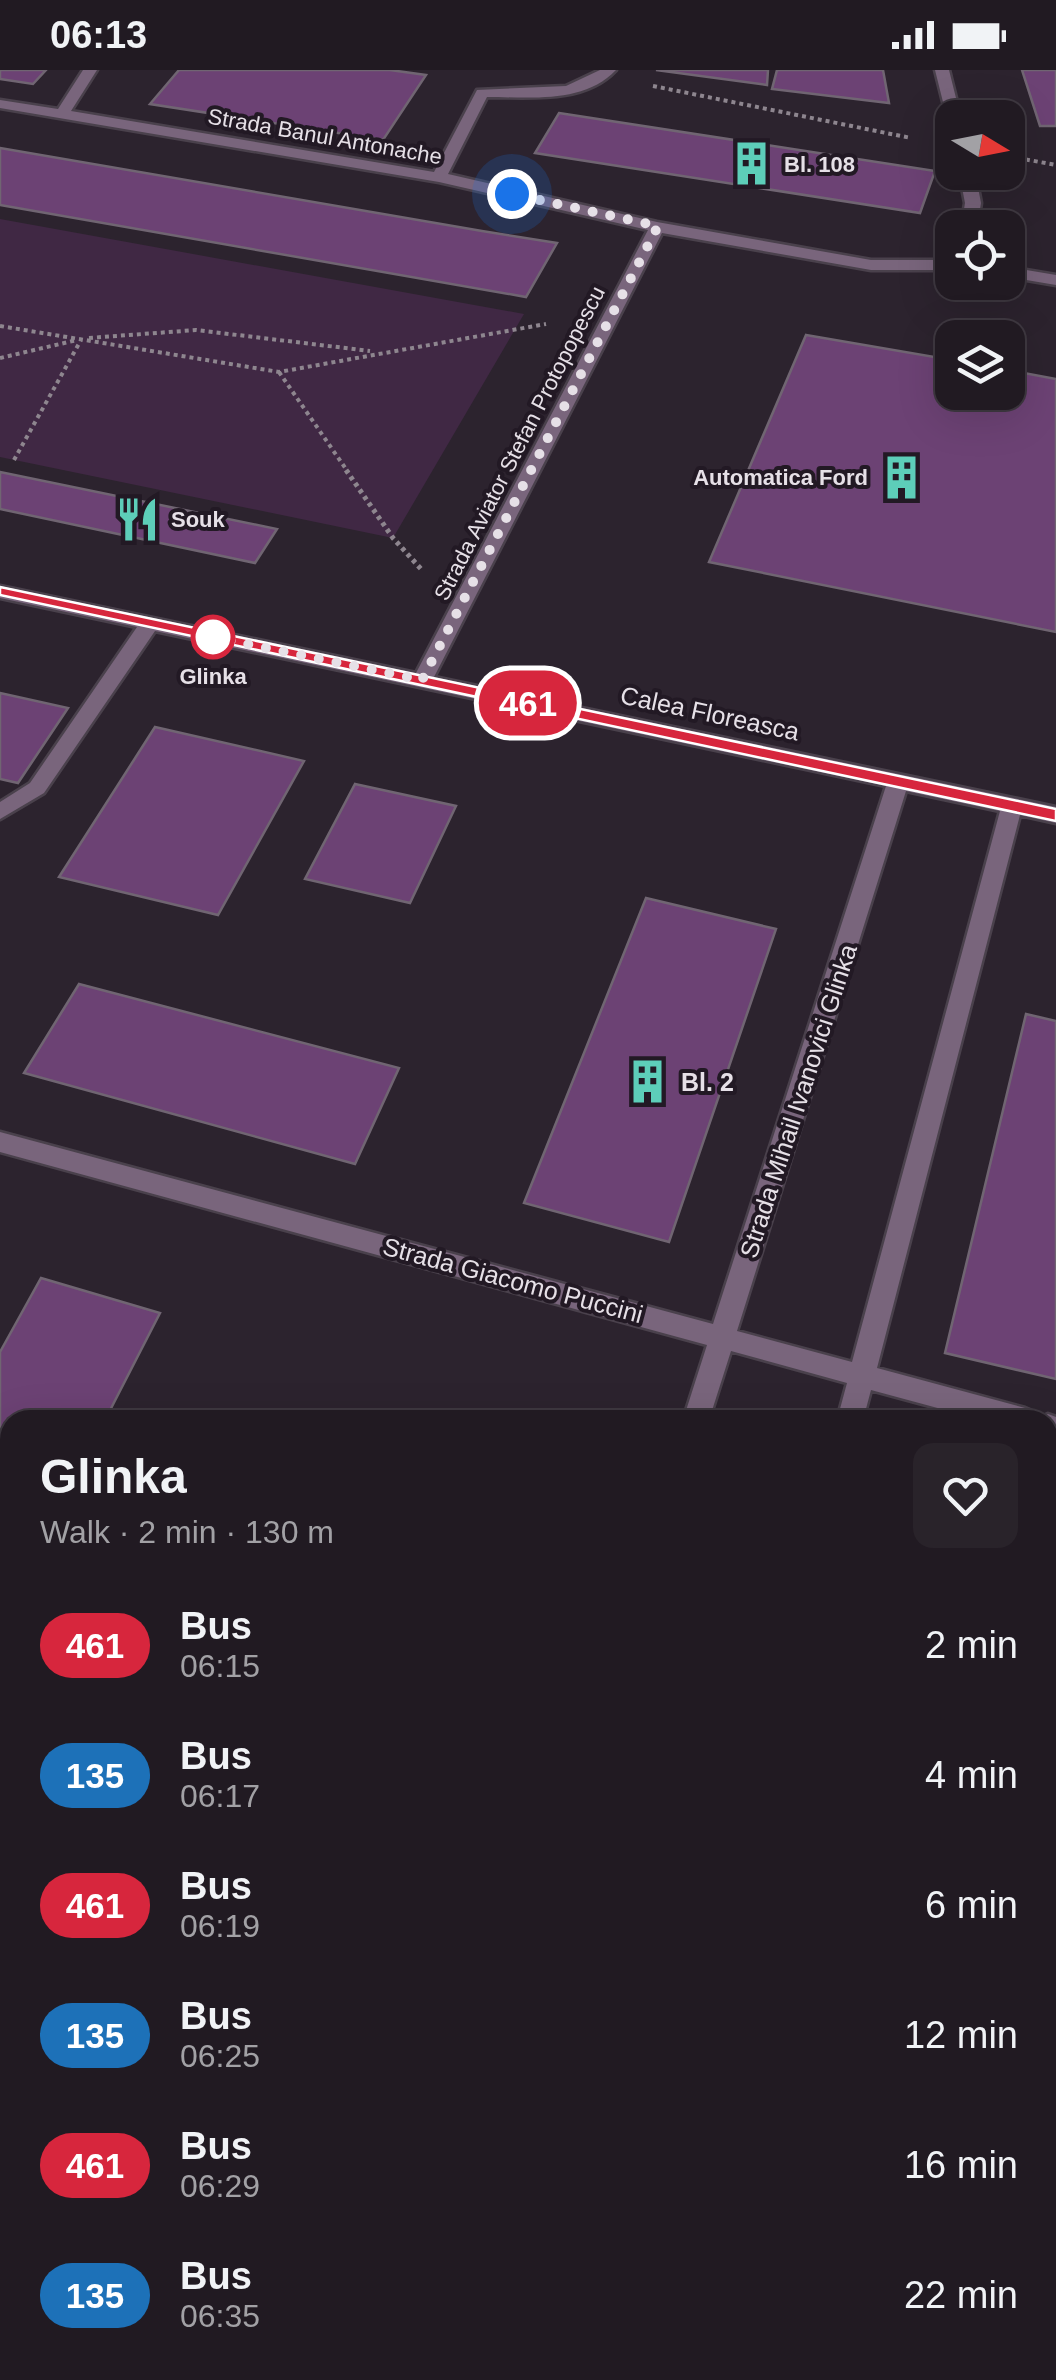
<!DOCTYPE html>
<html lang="en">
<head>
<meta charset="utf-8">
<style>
  body { margin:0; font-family:Helvetica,sans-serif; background:#29232a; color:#f1f3f6; height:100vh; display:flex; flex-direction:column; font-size:38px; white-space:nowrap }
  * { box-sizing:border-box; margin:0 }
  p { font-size:32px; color:#a2a1a5 }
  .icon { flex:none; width:55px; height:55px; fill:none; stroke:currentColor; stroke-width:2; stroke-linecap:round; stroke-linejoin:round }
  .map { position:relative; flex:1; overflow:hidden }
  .drawer { position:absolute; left:0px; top:1340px; width:1058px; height:970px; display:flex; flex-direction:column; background:#211a22; border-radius:30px 30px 0 0; box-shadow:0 10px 40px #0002,0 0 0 2px #3e3840 }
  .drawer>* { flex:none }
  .badge { padding:0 20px; border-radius:32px; font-size:35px; line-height:65px }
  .needle { width:65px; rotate:100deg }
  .fabs { position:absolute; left:935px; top:30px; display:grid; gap:20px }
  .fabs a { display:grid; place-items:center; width:90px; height:90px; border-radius:20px; background:#211a22; box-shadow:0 10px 40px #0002,0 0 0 2px #3e3840; font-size:50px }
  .you { position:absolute; width:50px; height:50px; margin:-25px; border:8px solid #fff; border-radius:50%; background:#1a73e8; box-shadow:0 0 0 15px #1a73e833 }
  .map>.badge { position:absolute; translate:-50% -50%; box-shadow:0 0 0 5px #fff }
  .round { display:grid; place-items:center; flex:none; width:105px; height:105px; border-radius:20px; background:#29232a }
  .summary { display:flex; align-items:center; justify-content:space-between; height:170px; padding:0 40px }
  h1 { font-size:48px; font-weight:800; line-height:75px }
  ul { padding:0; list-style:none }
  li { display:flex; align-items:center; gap:30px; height:130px; padding:0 40px }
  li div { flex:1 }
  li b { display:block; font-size:38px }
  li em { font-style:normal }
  li .badge { min-width:110px; font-weight:700; text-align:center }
  .status { display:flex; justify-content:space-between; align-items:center; height:70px; padding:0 50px; background:#211a22; direction:ltr }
  .status svg { height:28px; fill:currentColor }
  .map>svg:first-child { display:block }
  .green { fill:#402844 }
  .building { fill:#6c4274; stroke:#706572; stroke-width:2.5 }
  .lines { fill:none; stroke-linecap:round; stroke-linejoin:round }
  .minor-casing { stroke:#4a414c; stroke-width:5 }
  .path-far1 { stroke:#8e868f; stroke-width:4; stroke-dasharray:4 4; stroke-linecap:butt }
  .path { stroke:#8e868f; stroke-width:5; stroke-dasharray:4 4; stroke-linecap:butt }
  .minor { fill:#79657c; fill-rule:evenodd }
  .line { fill:#d7263d; stroke:#fff; stroke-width:2.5 }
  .walk { stroke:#e6e0e7; stroke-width:10; stroke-dasharray:0 18 }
  .stop-dot { fill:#fff; stroke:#d7263d; stroke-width:5 }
  .labels { text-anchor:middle; stroke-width:8; stroke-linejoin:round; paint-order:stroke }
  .far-street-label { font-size:22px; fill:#e6e0e7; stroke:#221924 }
  .far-poi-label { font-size:22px; font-weight:bold; fill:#e6e0e7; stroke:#221924; text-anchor:start }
  .far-stop-label { font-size:22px; font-weight:bold; fill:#e6e0e7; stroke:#221924 }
  .street-label { font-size:25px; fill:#e6e0e7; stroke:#221924 }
  .poi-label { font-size:25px; font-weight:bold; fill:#e6e0e7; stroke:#221924; text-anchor:start }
</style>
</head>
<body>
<div class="status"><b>06:13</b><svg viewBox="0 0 49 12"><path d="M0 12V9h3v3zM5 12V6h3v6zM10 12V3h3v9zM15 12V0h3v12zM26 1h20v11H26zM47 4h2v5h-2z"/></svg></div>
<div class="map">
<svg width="1056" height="2310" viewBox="0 0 1056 2310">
  <rect width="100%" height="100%" fill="#2c232e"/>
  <path class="green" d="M 0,149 L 524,244 L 393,468 L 0,387 Z"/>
  <path class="building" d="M 0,0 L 46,0 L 33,14 L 0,9 Z
    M 179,0 L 390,0 L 426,5 L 383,70 L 150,34 Z
    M 656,0 L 768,0 L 767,15 Z
    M 777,0 L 883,0 L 889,33 L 772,19 Z
    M 1022,0 L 1056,0 L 1056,56 L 1040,56 Z
    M 559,43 L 935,101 L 920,143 L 535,83 Z
    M 0,78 L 482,161 L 557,173 L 526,227 L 0,135 Z
    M 806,265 L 952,290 L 952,322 L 1008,322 L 1008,300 L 1056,309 L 1056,562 L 709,492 Z
    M 0,402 L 277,459 L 255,493 L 0,439 Z
    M 0,623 L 68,638 L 18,713 L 0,709 Z
    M 155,657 L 304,691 L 218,845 L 59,807 Z
    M 355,714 L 456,736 L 410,833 L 305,809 Z
    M 646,828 L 776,859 L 669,1172 L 524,1133 Z
    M 79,914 L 399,998 L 355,1094 L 24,1003 Z
    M 1026,944 L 1056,951 L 1056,1309 L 945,1283 Z
    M 41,1208 L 160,1243 L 105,1350 L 10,1350 L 10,1410 L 0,1407 L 0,1282 Z
    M 1048,1595 L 1056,1597 L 1056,2154 L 1048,2151 Z
    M 97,2300 L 306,2300 L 303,2310 L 93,2310 Z"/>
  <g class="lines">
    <defs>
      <path id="minor" d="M 83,0 L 97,0 L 71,41 L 434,102 L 477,20 L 566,16 L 600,0 L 616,0 C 584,34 530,27 487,27 L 448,104 L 657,152 L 871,190 L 952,190 L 952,200 L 871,200 L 662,163 L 434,607 L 1056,737 L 1056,753 L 1020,745 L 877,1298 L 1025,1338 L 1034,1342 L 1038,1349 L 1048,1344 L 1056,1347 L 1056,1371 L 1048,1368 L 1048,1350 L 982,1350 L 871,1320 L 863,1350 L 837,1350 L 847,1313 L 731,1281 L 709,1350 L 683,1350 L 707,1275 L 0,1082 L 0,1062 L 713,1254 L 886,716 L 155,561 L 44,723 L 0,749 L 0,732 L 30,713 L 137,557 L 0,528 L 0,516 L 416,603 L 648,160 L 439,112 L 0,38 L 0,30 L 58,39 ZM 906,721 L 1000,741 L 852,1292 L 737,1261 Z
        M 935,0 L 949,0 L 961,48 L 952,48 L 952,52 L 947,48 Z
        M 959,102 L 975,102 L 981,133 L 977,158 L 961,158 L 965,133 Z
        M 1008,197 L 1056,205 L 1056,215 L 1008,207 Z
        M 0,1907 L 10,1911 L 10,1943 L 0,1939 Z
        M 1048,2287 L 1056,2290 L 1056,2310 L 1021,2310 L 1017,2300 L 1048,2300 Z
        M 376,2300 L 412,2300 L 409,2310 L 373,2310 Z
        M 567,2300 L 603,2300 L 600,2310 L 564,2310 Z"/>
    </defs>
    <use href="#minor" class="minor-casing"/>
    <path class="path-far1" d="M 653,16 L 911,68
      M 1018,88 L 1056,95
      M 0,256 L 279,302 L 546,254
      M 89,268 L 196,260 L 370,281
      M 0,288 L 77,270
      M 279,302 L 348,402
      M 14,390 L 81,270"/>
    <path class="path" d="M 346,400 L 393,468 L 421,499"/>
    <use href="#minor" class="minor"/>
  </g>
  <path class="line" d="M 0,517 L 1056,739 L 1056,751 L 0,525 Z"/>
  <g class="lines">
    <path class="walk" d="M 213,567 L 422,610 L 658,156 L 512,124"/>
  </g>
  <defs>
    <symbol id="building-bare" viewBox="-9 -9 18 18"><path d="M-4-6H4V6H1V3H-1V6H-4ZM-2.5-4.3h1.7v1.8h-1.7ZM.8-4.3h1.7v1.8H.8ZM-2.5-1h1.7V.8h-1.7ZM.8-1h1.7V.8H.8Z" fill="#5dceb9" stroke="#221924" stroke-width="2.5" paint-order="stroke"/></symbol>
    <symbol id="restaurant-bare" viewBox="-9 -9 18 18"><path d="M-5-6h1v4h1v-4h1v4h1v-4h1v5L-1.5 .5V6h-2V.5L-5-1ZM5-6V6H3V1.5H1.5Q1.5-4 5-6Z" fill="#5dceb9" stroke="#221924" stroke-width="2.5" paint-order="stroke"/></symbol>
  </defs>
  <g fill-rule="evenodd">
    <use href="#building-bare" x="720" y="62" width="63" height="63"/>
    <use href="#building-bare" x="870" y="376" width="63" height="63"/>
    <use href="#restaurant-bare" x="106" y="418" width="63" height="63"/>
    <use href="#building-bare" x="616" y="980" width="63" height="63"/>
  </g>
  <circle class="stop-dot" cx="213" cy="567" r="20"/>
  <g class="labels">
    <g class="far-street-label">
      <text transform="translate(325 66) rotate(10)" y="8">Strada Banul Antonache</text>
      <text transform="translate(519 373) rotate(-63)" y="8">Strada Aviator Stefan Protopopescu</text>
    </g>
    <g class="far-poi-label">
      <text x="784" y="102">Bl. 108</text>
      <text x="868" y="415" text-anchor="end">Automatica Ford</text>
      <text x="171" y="457">Souk</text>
    </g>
    <g class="far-stop-label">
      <text x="213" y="614">Glinka</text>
    </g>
    <g class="street-label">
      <text transform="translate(710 643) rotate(12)" y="9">Calea Floreasca</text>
      <text transform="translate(798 1031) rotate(-72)" y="9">Strada Mihail Ivanovici Glinka</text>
      <text transform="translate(513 1210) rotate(15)" y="9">Strada Giacomo Puccini</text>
    </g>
    <g class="poi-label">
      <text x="681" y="1021">Bl. 2</text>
    </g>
  </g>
</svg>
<div class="fabs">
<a><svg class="needle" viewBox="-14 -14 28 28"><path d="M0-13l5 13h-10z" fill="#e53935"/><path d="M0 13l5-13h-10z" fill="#a2a1a5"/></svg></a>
<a><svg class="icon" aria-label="locate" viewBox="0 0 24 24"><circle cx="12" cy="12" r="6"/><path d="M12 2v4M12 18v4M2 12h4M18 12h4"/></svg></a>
<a><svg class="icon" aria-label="layers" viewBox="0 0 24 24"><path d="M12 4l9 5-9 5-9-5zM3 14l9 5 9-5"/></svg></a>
</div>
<div class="you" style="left:512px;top:124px"></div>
<b class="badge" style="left:528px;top:633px;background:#d7263d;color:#fff">461</b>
<section class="drawer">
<div class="summary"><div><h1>Glinka</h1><p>Walk · 2 min · 130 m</p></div><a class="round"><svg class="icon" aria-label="heart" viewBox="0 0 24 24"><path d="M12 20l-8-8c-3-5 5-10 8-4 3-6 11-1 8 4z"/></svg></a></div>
<ul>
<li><span class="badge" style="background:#d7263d;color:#fff">461</span><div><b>Bus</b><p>06:15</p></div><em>2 min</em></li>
<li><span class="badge" style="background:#1d71b8;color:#fff">135</span><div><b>Bus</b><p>06:17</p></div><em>4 min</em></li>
<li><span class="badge" style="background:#d7263d;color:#fff">461</span><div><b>Bus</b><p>06:19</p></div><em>6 min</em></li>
<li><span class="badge" style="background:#1d71b8;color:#fff">135</span><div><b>Bus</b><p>06:25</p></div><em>12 min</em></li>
<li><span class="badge" style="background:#d7263d;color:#fff">461</span><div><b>Bus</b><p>06:29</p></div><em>16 min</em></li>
<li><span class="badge" style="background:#1d71b8;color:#fff">135</span><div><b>Bus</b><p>06:35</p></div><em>22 min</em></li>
</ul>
</section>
</div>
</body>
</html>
